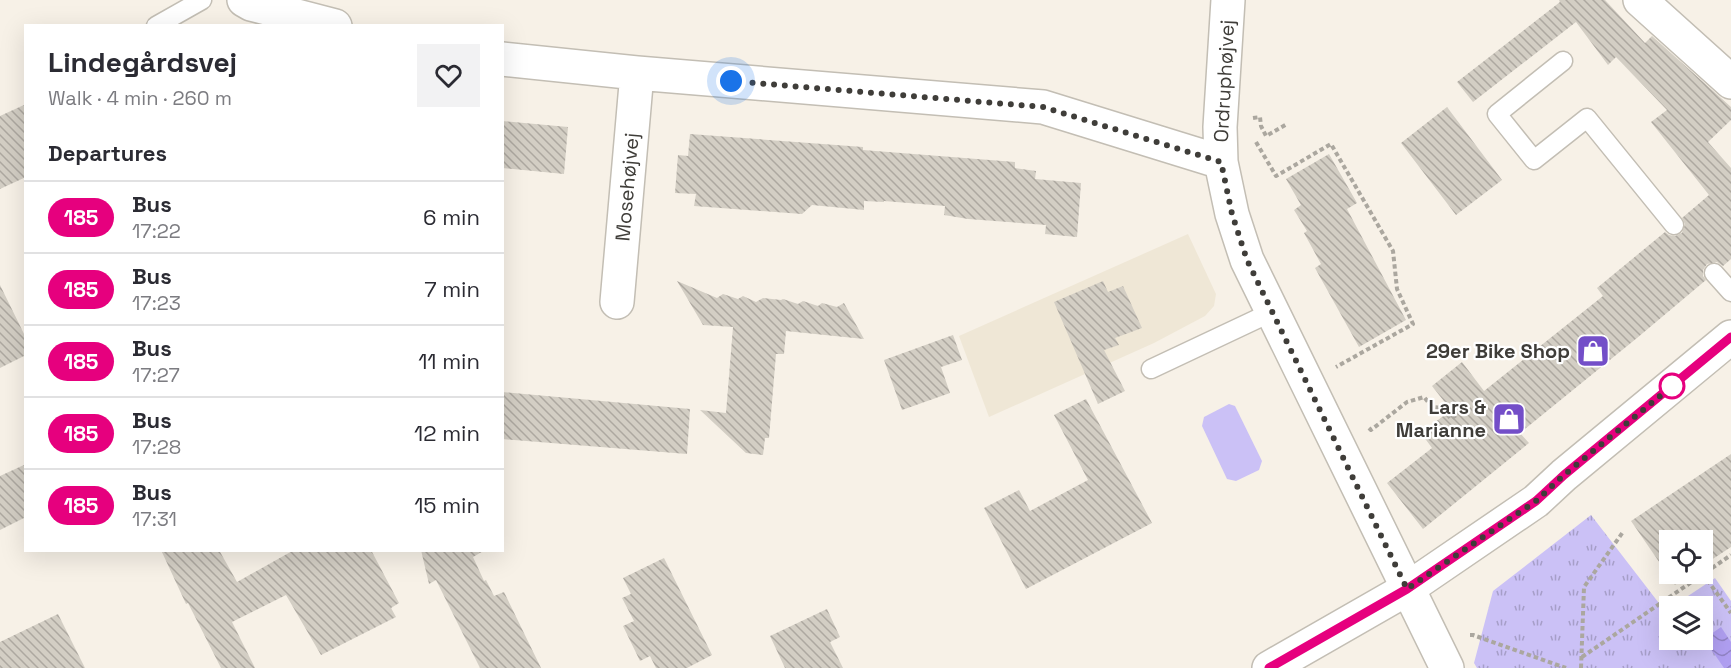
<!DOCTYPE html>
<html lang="en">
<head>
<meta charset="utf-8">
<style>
  body { margin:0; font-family:"Space Grotesk",sans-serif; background:#f2f2f3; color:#2b2b33; height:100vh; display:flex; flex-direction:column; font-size:22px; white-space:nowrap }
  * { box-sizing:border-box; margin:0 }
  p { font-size:20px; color:#7c7c81 }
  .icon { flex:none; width:33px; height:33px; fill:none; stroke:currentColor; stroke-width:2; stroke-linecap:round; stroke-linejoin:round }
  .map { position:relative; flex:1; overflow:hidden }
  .side { position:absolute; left:24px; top:24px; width:480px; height:528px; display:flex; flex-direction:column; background:#fff; border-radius:0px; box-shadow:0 6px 24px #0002 }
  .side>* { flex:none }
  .badge { padding:0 12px; border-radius:20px; font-size:21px; line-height:39px }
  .fabs { position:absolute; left:1659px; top:530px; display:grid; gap:12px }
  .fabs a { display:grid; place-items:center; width:54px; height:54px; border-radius:0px; background:#fff; box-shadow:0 6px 24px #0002; font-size:30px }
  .you { position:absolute; width:30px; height:30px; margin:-15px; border:4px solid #fff; border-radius:50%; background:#1a73e8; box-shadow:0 0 0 9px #1a73e833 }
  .map>.badge { position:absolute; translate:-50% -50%; box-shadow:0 0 0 3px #fff }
  h2 { padding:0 24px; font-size:22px; line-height:54px }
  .round { display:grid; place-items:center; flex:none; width:63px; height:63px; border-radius:0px; background:#f2f2f3 }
  .summary { display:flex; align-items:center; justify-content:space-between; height:102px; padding:0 24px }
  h1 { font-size:28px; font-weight:700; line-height:45px }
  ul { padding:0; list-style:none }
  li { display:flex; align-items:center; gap:18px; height:72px; padding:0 24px; border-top:2px solid #e1e1e2 }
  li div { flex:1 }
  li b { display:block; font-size:22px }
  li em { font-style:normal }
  li .badge { min-width:66px; font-weight:700; text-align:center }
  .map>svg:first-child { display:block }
  .built { fill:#efe7d6 }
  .grass { fill:#cbc1f6 }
  .park { fill:url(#park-tufts) }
  .water { fill:url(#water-waves) }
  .building { fill:url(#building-back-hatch) }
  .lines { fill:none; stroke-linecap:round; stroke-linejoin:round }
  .service-casing { stroke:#c3beb4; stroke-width:21 }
  .minor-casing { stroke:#c3beb4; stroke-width:36 }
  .tertiary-casing { stroke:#c3beb4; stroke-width:36 }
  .path { stroke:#aba79f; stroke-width:4; stroke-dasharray:4.5 3; stroke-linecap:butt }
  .service { stroke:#fff; stroke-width:18 }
  .minor { stroke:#fff; stroke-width:33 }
  .tertiary { stroke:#fff; stroke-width:33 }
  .line-casing { stroke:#fff; stroke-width:14 }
  .line { stroke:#e6007e; stroke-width:9 }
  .walk { stroke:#3f3d39; stroke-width:6; stroke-dasharray:0 10.8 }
  .stop-dot { fill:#fff; stroke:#e6007e; stroke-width:3 }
  .labels { text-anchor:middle; stroke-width:4.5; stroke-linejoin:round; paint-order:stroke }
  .street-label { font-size:20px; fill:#3f3d39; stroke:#fff }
  .poi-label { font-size:20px; font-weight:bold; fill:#3f3d39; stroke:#fff; text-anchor:end }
</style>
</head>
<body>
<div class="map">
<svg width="1731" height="668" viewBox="0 0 1731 668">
  <defs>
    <pattern id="park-tufts" width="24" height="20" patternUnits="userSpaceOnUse" patternTransform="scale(1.5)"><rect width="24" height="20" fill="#cbc1f6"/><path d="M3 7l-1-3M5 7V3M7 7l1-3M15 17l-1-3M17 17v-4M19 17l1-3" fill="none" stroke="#a69ec8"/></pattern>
    <pattern id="water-waves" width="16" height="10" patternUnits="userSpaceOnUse" patternTransform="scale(1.5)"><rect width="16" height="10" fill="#b09ff1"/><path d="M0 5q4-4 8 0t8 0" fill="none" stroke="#9183c4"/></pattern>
    <pattern id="building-back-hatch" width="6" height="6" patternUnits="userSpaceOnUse" patternTransform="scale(1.5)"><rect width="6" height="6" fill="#d3cec4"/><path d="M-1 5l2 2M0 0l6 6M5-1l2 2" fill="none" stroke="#ada8a0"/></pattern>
  </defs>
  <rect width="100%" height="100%" fill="#f7f1e7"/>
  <path class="built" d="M 1188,234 L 1216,294 L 1214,306 L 1205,316 L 1154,343 L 989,417 L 959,336 Z"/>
  <path class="grass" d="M 1229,404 L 1235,406 L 1262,461 L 1259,470 L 1236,481 L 1227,479 L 1202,426 L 1204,417 Z"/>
  <path class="park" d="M 1591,515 L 1665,611 L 1669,609 L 1670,639 L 1702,639 L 1702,606 L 1673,606 L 1715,578 L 1731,601 L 1731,668 L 1477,668 L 1474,663 L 1493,591 Z"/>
  <path class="water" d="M 1721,627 L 1731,642 L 1731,668 L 1724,668 L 1704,639 Z"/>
  <path class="building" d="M 1559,0 L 1605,0 L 1645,43 L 1652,36 L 1731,107 L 1731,120 L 1708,142 L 1731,168 L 1731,259 L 1723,266 L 1717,262 L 1707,264 L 1703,270 L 1703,276 L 1706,280 L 1637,338 L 1520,433 L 1529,443 L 1423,529 L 1387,483 L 1432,448 L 1421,433 L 1451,410 L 1432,386 L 1462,362 L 1484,391 L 1603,296 L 1597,288 L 1665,232 L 1669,235 L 1675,236 L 1682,233 L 1685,224 L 1682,218 L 1709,195 L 1651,122 L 1667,110 L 1616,57 L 1608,65 L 1576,22 L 1473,102 L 1457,82 L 1560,2 Z
    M 26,104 L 26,177 L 0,189 L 0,116 Z
    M 1447,107 L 1502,180 L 1456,215 L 1401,143 Z
    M 502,121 L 568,127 L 564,174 L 502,168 Z
    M 690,134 L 863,147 L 863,150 L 1015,162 L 1015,168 L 1036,171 L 1035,179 L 1081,183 L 1077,237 L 1045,234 L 1046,225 L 968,219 L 944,215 L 945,206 L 884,201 L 884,202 L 864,201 L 864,210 L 812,205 L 802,214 L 694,206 L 696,194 L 675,193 L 678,155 L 688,156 Z
    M 1329,154 L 1357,203 L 1347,209 L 1406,320 L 1359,347 L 1315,268 L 1321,264 L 1304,233 L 1307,231 L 1294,210 L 1301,205 L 1286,179 Z
    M 677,281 L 717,298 L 723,294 L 738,299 L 743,296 L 756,302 L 763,298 L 781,300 L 783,299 L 798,304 L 803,301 L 818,306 L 822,303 L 837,307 L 844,303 L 864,339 L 786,331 L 784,354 L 776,354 L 769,438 L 765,438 L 763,455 L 746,453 L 700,410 L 726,413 L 733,327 L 703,325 Z
    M 1103,281 L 1108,292 L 1123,286 L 1142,328 L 1115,338 L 1119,345 L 1104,350 L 1125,391 L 1098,404 L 1054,302 Z
    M 0,285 L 26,338 L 26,355 L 0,368 Z
    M 953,335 L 962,360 L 941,367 L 950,393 L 902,410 L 884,360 Z
    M 502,392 L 690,409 L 687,454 L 502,439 Z
    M 1086,399 L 1152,523 L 1026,589 L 984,508 L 1019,490 L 1030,511 L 1088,480 L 1054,415 Z
    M 1731,454 L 1731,547 L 1702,566 L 1702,540 L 1670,540 L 1670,573 L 1692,573 L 1675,585 L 1631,521 Z
    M 26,464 L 26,517 L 0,530 L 0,476 Z
    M 161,550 L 219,550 L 237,582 L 294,550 L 371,550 L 399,603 L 391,608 L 396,617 L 321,655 L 286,595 L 232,622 L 255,668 L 221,668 L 188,603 L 186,604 Z
    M 421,550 L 485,550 L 473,557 L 484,581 L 486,580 L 494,596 L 504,592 L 541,668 L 480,668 L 436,580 L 429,584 Z
    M 664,558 L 712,655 L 687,668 L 656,668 L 650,656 L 640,661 L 623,626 L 634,621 L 622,598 L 631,594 L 623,578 Z
    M 827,609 L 840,637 L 830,642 L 843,668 L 785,668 L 770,636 Z
    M 58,614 L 85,668 L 0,668 L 0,642 Z"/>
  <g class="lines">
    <defs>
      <path id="service" d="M 156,26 L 202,0
        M 1563,61 L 1497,114 L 1534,160 L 1587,118 L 1674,225
        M 1714,273 L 1731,292
        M 1151,369 L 1272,312"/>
      <path id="minor" d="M 244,0 L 251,4 L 335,26
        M 1228,0 L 1220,127 L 1221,162 L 1232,214 L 1247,260 L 1447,668
        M 1640,0 L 1731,82
        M 502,59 L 637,73 L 1043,107 L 1221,162
        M 617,302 L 637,73"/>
      <path id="tertiary" d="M 1269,668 L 1407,589 L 1536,501 L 1564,475 L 1731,337"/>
    </defs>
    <use href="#service" class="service-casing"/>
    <use href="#minor" class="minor-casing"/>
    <use href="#tertiary" class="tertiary-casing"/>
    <path class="path" d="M 1253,118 L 1260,117 L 1261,126 L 1266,136 L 1287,124
      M 1256,142 L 1276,176 L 1331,144 L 1393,251 L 1397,289 L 1413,324 L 1336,367
      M 1369,428 L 1371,430 L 1407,402 L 1424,397 L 1432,407 L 1443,408 L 1451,419 L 1461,411
      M 1703,574 L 1731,613
      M 1470,635 L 1473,635 L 1566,668
      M 1582,657 L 1731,555
      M 1581,668 L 1584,587 L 1623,532"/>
    <use href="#service" class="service"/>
    <use href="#minor" class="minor"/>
    <use href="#tertiary" class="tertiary"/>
  </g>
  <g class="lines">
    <defs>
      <path id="line" d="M 1269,668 L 1407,589 L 1536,501 L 1564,475 L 1731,337"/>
    </defs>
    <use href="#line" class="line-casing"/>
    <use href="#line" class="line"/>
    <path class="walk" d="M 731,81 L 1043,107 L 1221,162 L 1232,214 L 1247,260 L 1407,589 L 1536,501 L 1564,475 L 1677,382 L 1672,386"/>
  </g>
  <defs>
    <symbol id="shop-square" viewBox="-11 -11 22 22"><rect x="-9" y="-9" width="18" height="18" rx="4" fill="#734ec8" stroke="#fff"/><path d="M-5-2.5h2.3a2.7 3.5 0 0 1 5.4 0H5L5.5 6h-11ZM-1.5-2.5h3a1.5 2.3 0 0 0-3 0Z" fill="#fff"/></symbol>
  </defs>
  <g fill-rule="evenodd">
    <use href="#shop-square" x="1574" y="332" width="38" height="38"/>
    <use href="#shop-square" x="1490" y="400" width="38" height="38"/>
  </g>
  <circle class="stop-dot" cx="1672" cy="386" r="12"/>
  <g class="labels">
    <g class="street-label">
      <text transform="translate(1224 81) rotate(-87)" y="7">Ordruphøjvej</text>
      <text transform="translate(627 187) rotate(-85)" y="7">Mosehøjvej</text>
    </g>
    <g class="poi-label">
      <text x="1570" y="358">29er Bike Shop</text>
      <text x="1486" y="414">Lars &amp;<tspan x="1486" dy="23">Marianne</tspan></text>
    </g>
  </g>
</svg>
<div class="fabs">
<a><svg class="icon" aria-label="locate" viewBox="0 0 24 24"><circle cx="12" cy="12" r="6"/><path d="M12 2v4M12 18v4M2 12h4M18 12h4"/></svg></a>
<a><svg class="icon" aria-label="layers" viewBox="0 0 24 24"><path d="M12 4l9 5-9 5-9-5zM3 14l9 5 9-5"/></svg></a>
</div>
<div class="you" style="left:731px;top:81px"></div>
<section class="side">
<div class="summary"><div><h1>Lindegårdsvej</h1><p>Walk · 4 min · 260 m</p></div><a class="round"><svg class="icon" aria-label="heart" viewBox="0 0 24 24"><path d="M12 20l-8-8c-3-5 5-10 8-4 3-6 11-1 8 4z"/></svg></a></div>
<h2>Departures</h2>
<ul>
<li><span class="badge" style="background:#e6007e;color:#fff">185</span><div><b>Bus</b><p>17:22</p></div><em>6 min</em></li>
<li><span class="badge" style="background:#e6007e;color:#fff">185</span><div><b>Bus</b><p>17:23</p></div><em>7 min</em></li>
<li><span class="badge" style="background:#e6007e;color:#fff">185</span><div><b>Bus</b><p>17:27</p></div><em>11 min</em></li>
<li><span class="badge" style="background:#e6007e;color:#fff">185</span><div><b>Bus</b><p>17:28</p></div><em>12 min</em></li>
<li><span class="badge" style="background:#e6007e;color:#fff">185</span><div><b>Bus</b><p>17:31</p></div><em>15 min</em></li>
</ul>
</section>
</div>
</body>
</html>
